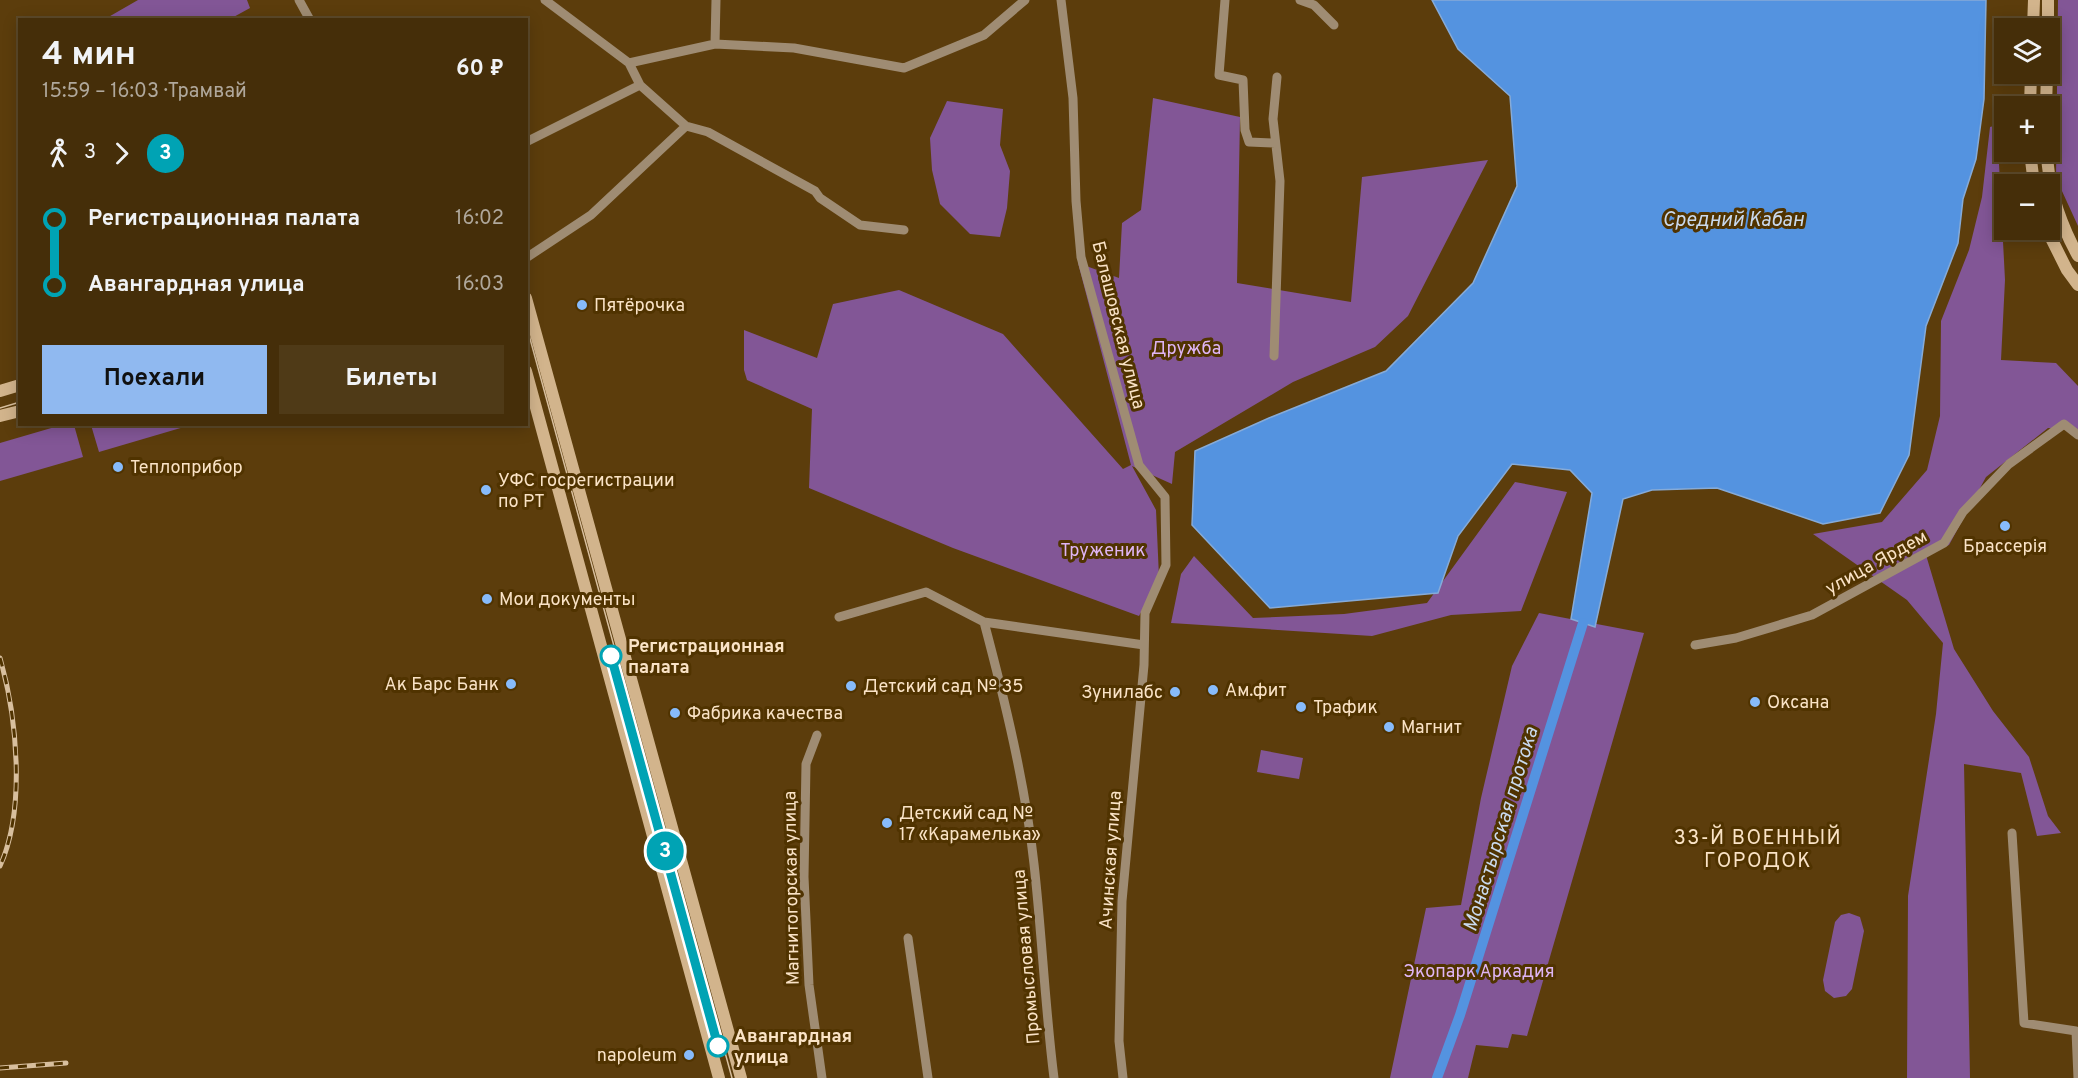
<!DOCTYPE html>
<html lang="ru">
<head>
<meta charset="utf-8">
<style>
  body { margin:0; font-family:Overpass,sans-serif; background:#4f3a17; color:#f1f3f6; height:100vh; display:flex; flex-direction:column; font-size:22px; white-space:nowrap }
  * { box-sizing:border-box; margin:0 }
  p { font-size:20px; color:#b0a89c }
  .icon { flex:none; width:33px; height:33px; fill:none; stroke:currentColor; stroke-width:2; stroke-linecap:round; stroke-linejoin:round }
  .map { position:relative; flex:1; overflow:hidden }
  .sheet { position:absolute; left:18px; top:18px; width:510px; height:408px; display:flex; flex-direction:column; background:#452e09; border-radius:0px; box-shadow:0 3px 15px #0003,0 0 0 2px #5d4a2a }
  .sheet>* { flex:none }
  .badge { padding:0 12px; border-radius:20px; font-size:21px; line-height:39px }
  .fabs { position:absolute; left:1994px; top:18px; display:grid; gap:12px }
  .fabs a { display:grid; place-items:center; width:66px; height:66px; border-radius:0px; background:#452e09; box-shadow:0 3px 15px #0003,0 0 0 2px #5d4a2a; font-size:30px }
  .map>.badge { position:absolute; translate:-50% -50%; box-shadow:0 0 0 3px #fff }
  .legs { display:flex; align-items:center; gap:9px; height:66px; padding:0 24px; font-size:20px }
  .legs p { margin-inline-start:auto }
  .head { display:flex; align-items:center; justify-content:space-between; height:102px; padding:0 24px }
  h1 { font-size:33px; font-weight:700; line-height:45px }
  .primary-button { display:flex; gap:12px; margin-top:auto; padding:12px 24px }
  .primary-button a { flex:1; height:69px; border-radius:0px; background:#90b9f0; color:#111; font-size:24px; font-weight:700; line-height:69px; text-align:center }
  .primary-button a+a { background:#4f3a17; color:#f1f3f6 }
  ul { padding:0 24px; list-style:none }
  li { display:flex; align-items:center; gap:21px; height:66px; font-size:22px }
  li i { display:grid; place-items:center; width:9px; height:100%; margin:0 8px; background:currentColor }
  li i::after { content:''; width:15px; height:15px; margin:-8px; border:4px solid; border-radius:50%; background:#452e09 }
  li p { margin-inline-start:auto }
  li:first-child i { background:linear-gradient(#0000 50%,currentColor 0) }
  li:last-child i { background:linear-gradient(currentColor 50%,#0000 0) }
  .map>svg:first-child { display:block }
  .green { fill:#825696 }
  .water { fill:#5493e0; stroke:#86abd8; stroke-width:1.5 }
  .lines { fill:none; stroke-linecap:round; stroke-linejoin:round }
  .canal { stroke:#5493e0; stroke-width:10 }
  .minor { stroke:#9f8c73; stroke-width:9 }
  .secondary { stroke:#d2b48c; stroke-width:12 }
  .tram { stroke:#d8bf9e; stroke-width:1.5 }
  .rail-casing { stroke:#d8bf9e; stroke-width:5 }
  .rail { stroke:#503300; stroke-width:3; stroke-dasharray:9; stroke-linecap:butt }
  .line-1-casing { stroke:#fff; stroke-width:14 }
  .line-1 { stroke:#00a3b4; stroke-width:9 }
  .poi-dot { fill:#87bbfb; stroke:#503300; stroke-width:2 }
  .stop-1-dot { fill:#fff; stroke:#00a3b4; stroke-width:3 }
  .labels { text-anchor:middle; stroke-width:6; stroke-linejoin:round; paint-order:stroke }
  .poi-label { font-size:18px; fill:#fae3c6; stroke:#503300; text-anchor:start }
  .street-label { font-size:18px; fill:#fae3c6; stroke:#503300 }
  .park-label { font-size:18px; fill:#dfb5f4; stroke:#503300 }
  .stop-label { font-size:18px; font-weight:bold; fill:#fae3c6; stroke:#503300; text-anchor:start }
  .water-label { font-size:20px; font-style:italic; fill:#c9d9ed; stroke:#503300 }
  .neighbourhood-label { font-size:20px; letter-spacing:1.5px; fill:#fae3c6; stroke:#503300 }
</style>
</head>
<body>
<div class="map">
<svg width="2078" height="1078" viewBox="0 0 2078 1078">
  <rect width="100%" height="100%" fill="#5c3d0c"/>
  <path class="green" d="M 138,0 L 247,0 L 250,8 L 230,19 L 105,19 Z
    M 2058,0 L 2078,0 L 2078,226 L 2056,178 Z
    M 1153,98 L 1240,117 L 1237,283 L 1351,302 L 1362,177 L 1488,160 L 1408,316 L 1375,347 L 1293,382 L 1175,452 L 1172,484 L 1132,466 L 1156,510 L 1159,577 L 1139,616 L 953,548 L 809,488 L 812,409 L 747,380 L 744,370 L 744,330 L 817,358 L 833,304 L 899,290 L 1003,334 L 1123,469 L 1131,465 L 1078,263 L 1119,278 L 1122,223 L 1141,210 Z
    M 947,101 L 1003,109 L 1000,145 L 1010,171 L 1007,208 L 1000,237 L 970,234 L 940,204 L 932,170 L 930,138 Z
    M 1997,125 L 2005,280 L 2001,360 L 2056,363 L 2078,386 L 2078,431 L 2048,428 L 1986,477 L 1949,545 L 1926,555 L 1954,649 L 1993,711 L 2029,757 L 2048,816 L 2061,833 L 2037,836 L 2021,773 L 1964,764 L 1970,1078 L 1907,1078 L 1908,896 L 1936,714 L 1943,643 L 1907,600 L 1813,534 L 1882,522 L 1927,470 L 1940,416 L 1941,321 L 1969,250 L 1982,197 L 1990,127 Z
    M 65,424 L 74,425 L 83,457 L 0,481 L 0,443 Z
    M 183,424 L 184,427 L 99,452 L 91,425 Z
    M 1515,482 L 1567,492 L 1521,611 L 1451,615 L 1372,636 L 1171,623 L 1181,574 L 1194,556 L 1253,618 L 1344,614 L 1427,603 Z
    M 1539,613 L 1644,633 L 1527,1036 L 1512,1034 L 1508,1048 L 1476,1045 L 1468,1078 L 1390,1078 L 1426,908 L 1461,905 L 1481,798 L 1512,666 Z
    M 1261,750 L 1303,758 L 1299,779 L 1257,772 Z
    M 1849,913 L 1860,917 L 1864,931 L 1852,989 L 1846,996 L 1834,998 L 1825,991 L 1823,980 L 1835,922 L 1841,915 Z"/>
  <path class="water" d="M 1432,0 L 1986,0 L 1984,99 L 1976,159 L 1963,199 L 1958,243 L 1926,326 L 1909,455 L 1880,513 L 1823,524 L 1717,488 L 1652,490 L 1623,499 L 1595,627 L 1571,619 L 1592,493 L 1570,470 L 1512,464 L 1458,536 L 1438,593 L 1270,608 L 1192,525 L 1195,451 L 1269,418 L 1386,371 L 1473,283 L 1517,186 L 1510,96 L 1458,49 Z"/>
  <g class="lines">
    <path class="canal" d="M 1437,1078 L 1460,1015 L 1583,623"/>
    <path class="minor" d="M 299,0 L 310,20
      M 545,0 L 629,63 L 640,85 L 686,126 L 708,132 L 815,191 L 820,198 L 860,225 L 904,230
      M 1061,0 L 1073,98 L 1076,201 L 1081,257 L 1139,465 L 1165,497 L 1166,565 L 1145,613 L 1144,665 L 1122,901 L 1119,1041 L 1123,1078
      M 1225,0 L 1219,75 L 1243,80 L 1245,130 L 1249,142 L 1275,143
      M 1300,0 L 1314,5 L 1334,25
      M 715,44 L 716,0
      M 629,63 L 715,44 L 794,48 L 904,68 L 984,35 L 1025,0
      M 526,142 L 640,85
      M 526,258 L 591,215 L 686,126
      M 1274,356 L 1280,181 L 1273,119 L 1277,77
      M 839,617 L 926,592 L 984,622 L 1144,645
      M 984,622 C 1005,701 1025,783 1034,864 C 1042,935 1045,1007 1054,1078
      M 1695,645 L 1736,638 L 1812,615 L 1944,543 L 1963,512 L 2009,464 L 2064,424 L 2078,435
      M 817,735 L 806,764 L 804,877 L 809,985 L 822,1078
      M 2012,833 L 2024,1023 L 2076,1031 L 2078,1078
      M 908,938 L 928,1078"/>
    <path class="secondary" d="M 2033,28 L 2034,0
      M 2048,28 L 2048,0
      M 2030,106 L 2031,74
      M 2046,106 L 2047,74
      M 2030,152 L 2034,184
      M 2047,152 C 2048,189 2060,223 2078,256
      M 2047,230 L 2067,270 L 2078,285
      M 526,298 L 741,1078
      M 526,371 L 719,1078
      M 0,391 L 20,385
      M 0,416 L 20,411"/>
    <path class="tram" d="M 526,324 L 732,1078
      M 0,408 L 20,402"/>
    <defs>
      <path id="rail" d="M 0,658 C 17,717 26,809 0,866
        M 0,1068 L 66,1063"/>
    </defs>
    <use href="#rail" class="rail-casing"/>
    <use href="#rail" class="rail"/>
  </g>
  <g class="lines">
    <defs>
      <path id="line-1" d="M 611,656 L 718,1046"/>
    </defs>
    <use href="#line-1" class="line-1-casing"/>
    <use href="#line-1" class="line-1"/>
  </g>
  <g class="poi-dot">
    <circle cx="582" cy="305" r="6"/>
    <circle cx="118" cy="467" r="6"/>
    <circle cx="486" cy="490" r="6"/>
    <circle cx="2005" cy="526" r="6"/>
    <circle cx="487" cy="599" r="6"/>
    <circle cx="511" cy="684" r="6"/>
    <circle cx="851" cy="686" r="6"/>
    <circle cx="1213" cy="690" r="6"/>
    <circle cx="1175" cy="692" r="6"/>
    <circle cx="1755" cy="702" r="6"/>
    <circle cx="1301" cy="707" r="6"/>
    <circle cx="675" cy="713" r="6"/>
    <circle cx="1389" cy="727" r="6"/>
    <circle cx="887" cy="823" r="6"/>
    <circle cx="689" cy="1055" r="6"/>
  </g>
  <g class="stop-1-dot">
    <circle cx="611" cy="656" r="10"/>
    <circle cx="718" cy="1046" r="10"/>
  </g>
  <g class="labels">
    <g class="poi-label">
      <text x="594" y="311">Пятёрочка</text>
      <text x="130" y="473">Теплоприбор</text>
      <text x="498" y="486">УФС госрегистрации<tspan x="498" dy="21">по РТ</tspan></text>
      <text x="2005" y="552" text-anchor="middle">Брассерiя</text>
      <text x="499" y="605">Мои документы</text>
      <text x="499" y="690" text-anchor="end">Ак Барс Банк</text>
      <text x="863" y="692">Детский сад № 35</text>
      <text x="1225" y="696">Ам.фит</text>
      <text x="1163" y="698" text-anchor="end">Зунилабс</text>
      <text x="1767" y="708">Оксана</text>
      <text x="1313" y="713">Трафик</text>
      <text x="687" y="719">Фабрика качества</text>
      <text x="1401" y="733">Магнит</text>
      <text x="899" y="819">Детский сад №<tspan x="899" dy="21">17 «Карамелька»</tspan></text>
      <text x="677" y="1061" text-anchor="end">napoleum</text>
    </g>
    <g class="street-label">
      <text transform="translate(1119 325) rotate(76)" y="6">Балашовская улица</text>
      <text transform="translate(1876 562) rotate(-29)" y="6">улица Ярдем</text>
      <text transform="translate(1110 860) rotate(-86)" y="6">Ачинская улица</text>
      <text transform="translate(791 888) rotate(-91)" y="6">Магнитогорская улица</text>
      <text transform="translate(1026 957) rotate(-95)" y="6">Промысловая улица</text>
    </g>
    <g class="park-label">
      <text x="1186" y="354">Дружба</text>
      <text x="1103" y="556">Труженик</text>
      <text x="1479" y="977">Экопарк Аркадия</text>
    </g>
    <g class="stop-label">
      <text x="628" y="652">Регистрационная<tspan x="628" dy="21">палата</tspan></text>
      <text x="734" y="1042">Авангардная<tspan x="734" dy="21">улица</tspan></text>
    </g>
    <g class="water-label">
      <text x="1733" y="226">Средний Кабан</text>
      <text transform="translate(1500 829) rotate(-73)" y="7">Монастырская протока</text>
    </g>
    <g class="neighbourhood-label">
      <text x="1758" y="844">33-Й ВОЕННЫЙ<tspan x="1758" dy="23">ГОРОДОК</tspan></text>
    </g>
  </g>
</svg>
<div class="fabs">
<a><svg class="icon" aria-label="layers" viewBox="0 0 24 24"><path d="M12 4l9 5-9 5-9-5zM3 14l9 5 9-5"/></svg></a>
<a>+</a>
<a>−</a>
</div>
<b class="badge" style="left:665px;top:851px;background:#00a3b4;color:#fff">3</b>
<section class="sheet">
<div class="head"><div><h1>4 мин</h1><p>15:59 – 16:03 · Трамвай</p></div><b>60 ₽</b></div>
<div class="legs"><svg class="icon" aria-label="walk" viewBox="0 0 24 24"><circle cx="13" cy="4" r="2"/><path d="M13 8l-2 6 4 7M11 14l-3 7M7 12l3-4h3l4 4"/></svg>3<svg class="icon" aria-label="forward" viewBox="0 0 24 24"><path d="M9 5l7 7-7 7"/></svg><b class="badge" style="background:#00a3b4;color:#fff">3</b></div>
<ul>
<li><i style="color:#00a3b4"></i><b>Регистрационная палата</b><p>16:02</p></li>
<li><i style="color:#00a3b4"></i><b>Авангардная улица</b><p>16:03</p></li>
</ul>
<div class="primary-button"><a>Поехали</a><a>Билеты</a></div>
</section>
</div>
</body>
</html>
